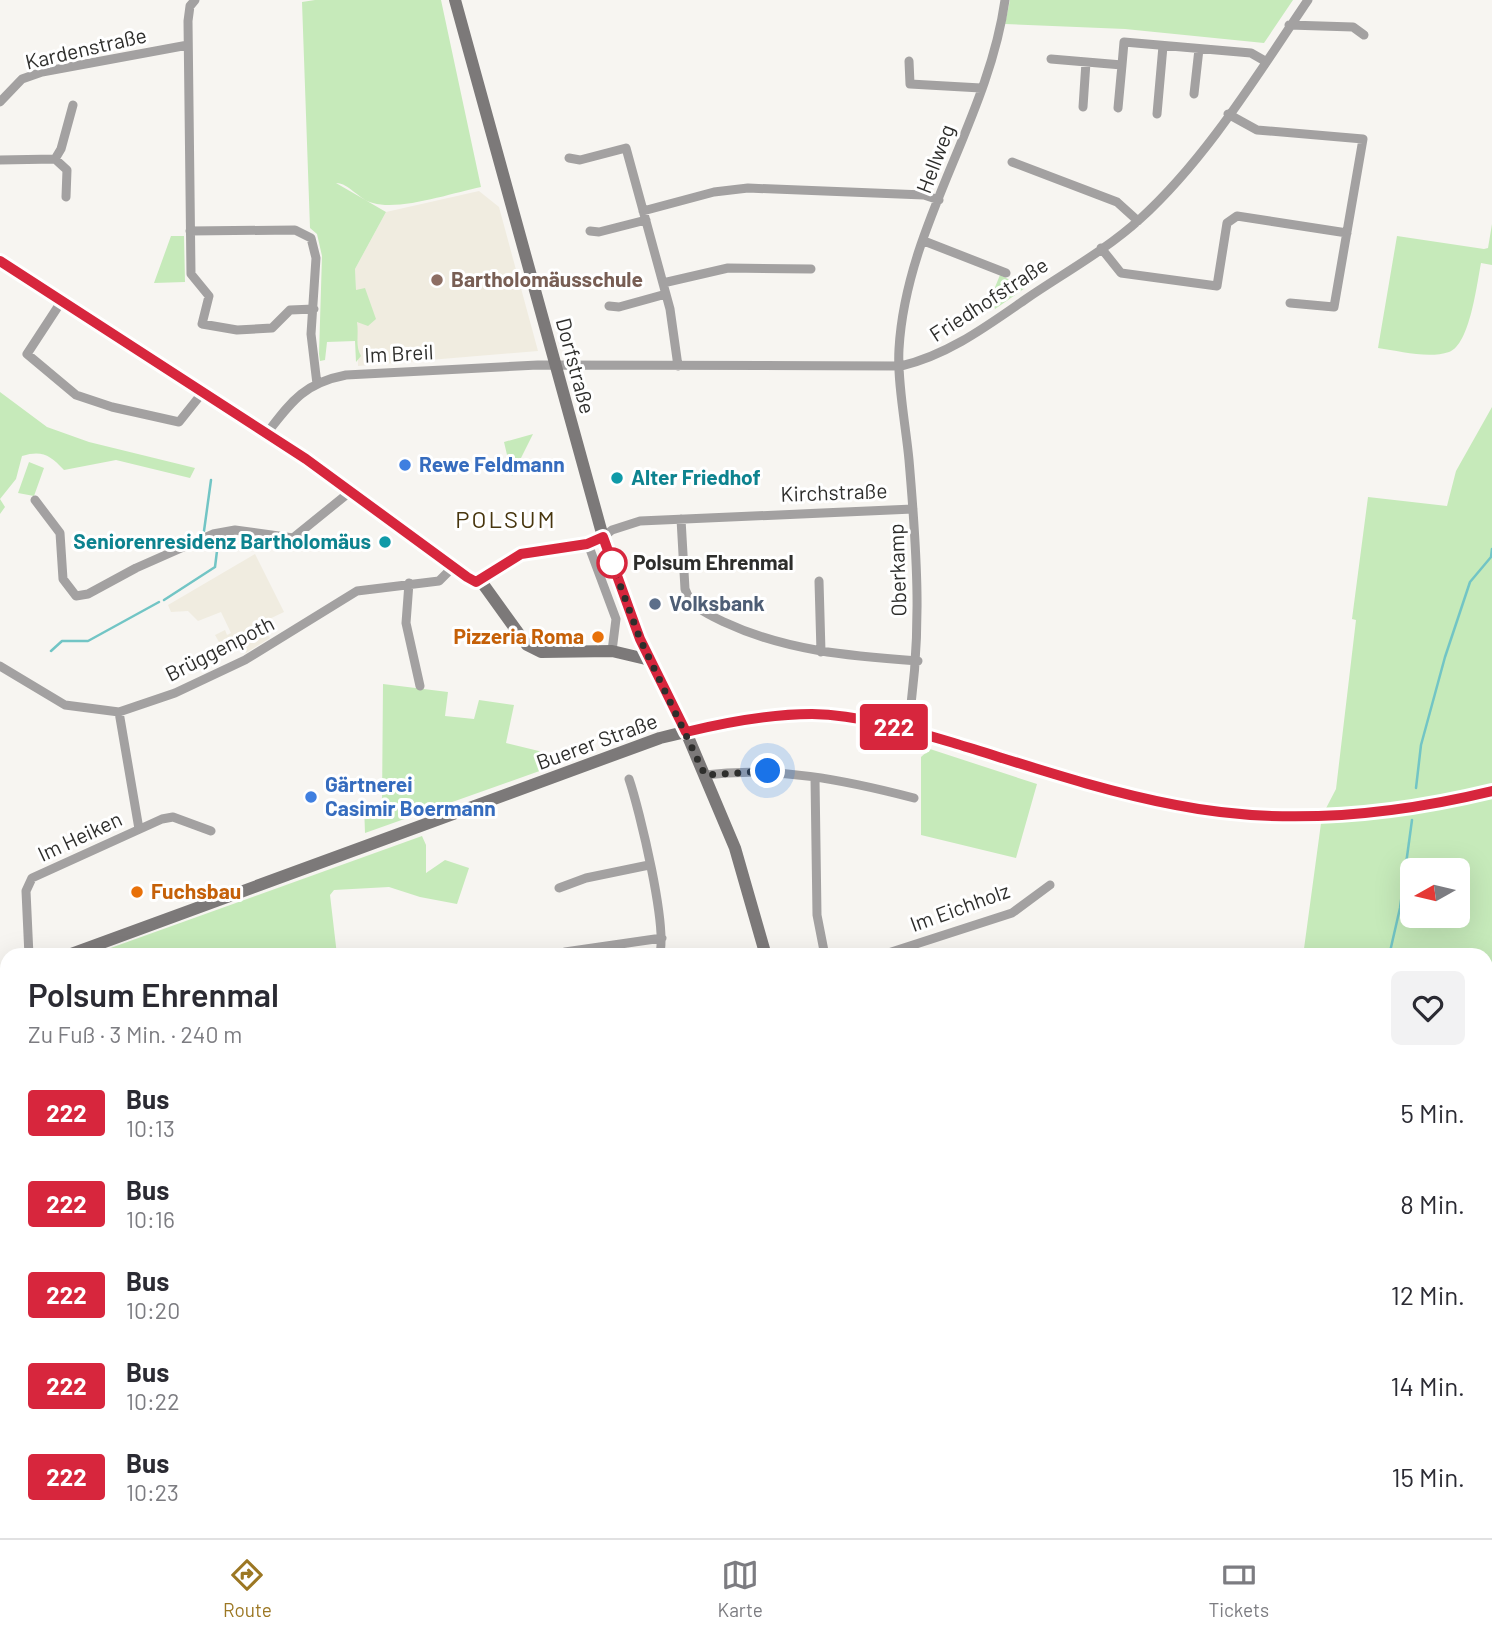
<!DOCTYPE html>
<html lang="de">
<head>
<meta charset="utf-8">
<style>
  body { margin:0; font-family:Barlow,sans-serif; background:#f2f2f3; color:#2b2b33; height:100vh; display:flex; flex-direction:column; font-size:26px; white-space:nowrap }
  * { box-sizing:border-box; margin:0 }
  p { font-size:23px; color:#7c7c81 }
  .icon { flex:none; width:38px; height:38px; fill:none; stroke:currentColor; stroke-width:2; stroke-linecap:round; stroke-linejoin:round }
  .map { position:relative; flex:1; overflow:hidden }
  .side { position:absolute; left:0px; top:948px; width:1493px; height:590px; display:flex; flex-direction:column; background:#fff; border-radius:21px 21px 0 0; box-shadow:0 7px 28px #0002 }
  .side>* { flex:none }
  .badge { padding:0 14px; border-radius:5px; font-size:24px; line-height:46px }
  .needle { width:46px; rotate:262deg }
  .tools { position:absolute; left:1400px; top:858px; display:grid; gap:14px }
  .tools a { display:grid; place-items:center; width:70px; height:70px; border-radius:10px; background:#fff; box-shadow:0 7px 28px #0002; font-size:35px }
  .you { position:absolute; width:35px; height:35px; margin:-18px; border:5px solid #fff; border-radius:50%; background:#1a73e8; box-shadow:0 0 0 10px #1a73e833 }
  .map>.badge { position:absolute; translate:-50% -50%; box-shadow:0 0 0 4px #fff }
  .round { display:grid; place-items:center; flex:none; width:74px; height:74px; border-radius:10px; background:#f2f2f3 }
  .overview { display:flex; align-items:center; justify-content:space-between; height:119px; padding:0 28px }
  h1 { font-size:33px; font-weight:600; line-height:52px }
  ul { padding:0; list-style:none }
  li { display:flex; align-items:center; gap:21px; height:91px; padding:0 28px }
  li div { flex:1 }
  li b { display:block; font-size:26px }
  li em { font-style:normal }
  li .badge { min-width:77px; font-weight:700; text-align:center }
  .tab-bar { display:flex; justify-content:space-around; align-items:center; height:98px; border-top:2px solid #e1e1e2; background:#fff; font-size:19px; color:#7c7c81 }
  .tab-bar a { display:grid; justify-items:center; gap:4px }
  .tab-bar .on { color:#9c7723 }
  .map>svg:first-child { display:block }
  .built { fill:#f0ece0 }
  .green { fill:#c6eaba; fill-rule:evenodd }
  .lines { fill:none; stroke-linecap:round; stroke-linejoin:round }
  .stream { stroke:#72c5c5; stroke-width:2.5 }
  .street { stroke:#a3a1a1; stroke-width:9 }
  .secondary { stroke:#7c7979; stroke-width:12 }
  .line-casing { stroke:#fff; stroke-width:16 }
  .line { stroke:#d7263d; stroke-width:10 }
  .walk { stroke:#2e2e2c; stroke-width:7; stroke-dasharray:0 12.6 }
  .education-dot { fill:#8d6e63; stroke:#fff; stroke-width:2.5 }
  .shop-dot { fill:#3f7fe0; stroke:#fff; stroke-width:2.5 }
  .culture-dot { fill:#0f9aa8; stroke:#fff; stroke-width:2.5 }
  .stop-dot { fill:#fff; stroke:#d7263d; stroke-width:3.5 }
  .service-dot { fill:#5c6f8a; stroke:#fff; stroke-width:2.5 }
  .food-dot { fill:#e8710a; stroke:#fff; stroke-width:2.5 }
  .labels { text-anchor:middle; stroke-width:6; stroke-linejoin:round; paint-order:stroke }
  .street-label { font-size:21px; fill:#2e2e2c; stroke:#fff }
  .education-label { font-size:21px; font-weight:bold; fill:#785e54; stroke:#fff; text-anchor:start }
  .shop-label { font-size:21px; font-weight:bold; fill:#366cbe; stroke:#fff; text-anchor:start }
  .culture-label { font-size:21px; font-weight:bold; fill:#0d838f; stroke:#fff; text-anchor:start }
  .stop-label { font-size:21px; font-weight:bold; fill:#2e2e2c; stroke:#fff; text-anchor:start }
  .service-label { font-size:21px; font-weight:bold; fill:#4e5e75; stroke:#fff; text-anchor:start }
  .food-label { font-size:21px; font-weight:bold; fill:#c56008; stroke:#fff; text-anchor:end }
  .quarter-label { font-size:24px; letter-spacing:2px; fill:#48360e; stroke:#fff }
</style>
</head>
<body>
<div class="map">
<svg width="1492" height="1538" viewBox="0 0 1492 1538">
  <rect width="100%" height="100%" fill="#f7f5f1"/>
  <path class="built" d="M 479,191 L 499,207 L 538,351 L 358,366 L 355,269 L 386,212 Z
    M 255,554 L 284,612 L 263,622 L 270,638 L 246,653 L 238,635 L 219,642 L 215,635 L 225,630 L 227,635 L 231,633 L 221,612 L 198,621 L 188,611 L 171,612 L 168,605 Z"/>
  <path class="green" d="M 315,0 L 441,0 L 481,187 C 452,193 400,211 373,203 C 359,200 349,183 336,183 L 386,212 L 355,269 L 356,290 L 365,288 L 376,319 L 368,326 L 357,322 C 359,335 355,346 361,356 L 356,362 L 355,341 L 327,342 L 325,360 L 320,361 L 319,354 L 322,256 L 317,234 L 310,228 L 302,2 Z
    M 1010,0 L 1293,0 L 1264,43 L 1125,29 L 1005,24 Z
    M 1492,224 L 1492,265 L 1481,263 C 1477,283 1470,345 1449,352 C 1428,359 1400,351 1378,348 L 1397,236 L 1484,249 L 1488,248 Z
    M 171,236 L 184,236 L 185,282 L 154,283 Z
    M 1000,275 L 1012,281 L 1020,275 L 1035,281 L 995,309 L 991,297 Z
    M 0,392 L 47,427 L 89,442 L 195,468 L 190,478 L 116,460 L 64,470 C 50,455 42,450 22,456 L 16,479 L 0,499 L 5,507 L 0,514 Z
    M 1492,407 L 1492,1275 L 1486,1279 L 1486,956 L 1303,956 L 1322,816 L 1336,789 L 1356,620 L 1352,619 L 1368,497 L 1447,506 L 1456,471 ZM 1412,870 L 1458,870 L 1458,915 L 1412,915 Z
    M 533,434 L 512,476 L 504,442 Z
    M 29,462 L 44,468 L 34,496 L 18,493 Z
    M 383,684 L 448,692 L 445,716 L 474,719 L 479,700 L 514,705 L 506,743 L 547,753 L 548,768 L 365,833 L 364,805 L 382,805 Z
    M 930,749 L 1037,784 L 1016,858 L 921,835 L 921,757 Z
    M 422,836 L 426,845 L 426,873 L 445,860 L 469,868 L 457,904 L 420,897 L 389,887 L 334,890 L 330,895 L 337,955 L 91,955 Z
    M 0,1021 L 7,1078 L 7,1135 L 0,1137 Z
    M 7,1140 L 7,1335 L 0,1331 L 0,1142 Z
    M 1486,1381 L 1492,1390 L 1492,1538 L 1362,1538 L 1361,1531 L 1486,1531 Z"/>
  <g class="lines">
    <path class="stream" d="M 204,531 L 211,480
      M 164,600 L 215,567 L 217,551 L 208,540
      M 51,651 L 62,641 L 88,641 L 159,602
      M 1416,788 L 1421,745 L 1445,657 L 1470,582 L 1491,557 L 1492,549
      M 1389,956 L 1400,908 L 1412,820
      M 1425,1531 L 1427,1538"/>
    <path class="street" d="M 195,0 L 190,6 L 188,21 L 191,274 L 209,296 L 202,324 L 237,330 L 272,328 L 290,310 L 314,309
      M 1289,25 L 1353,27 L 1364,35
      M 1051,59 L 1122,65 L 1124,42 L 1251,53 L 1265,61
      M 909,61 L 910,84 L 981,88
      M 1194,94 L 1199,49
      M 0,102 L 22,79 L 42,72 L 188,45
      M 1083,107 L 1086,62
      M 1118,108 L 1122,65
      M 1157,114 L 1163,46
      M 1228,114 L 1257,130 L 1363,139 L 1334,307 L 1290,303
      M 569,158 L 580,160 L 626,148 L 670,309 L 678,366
      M 0,160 L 55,159
      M 1012,162 L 1117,202 L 1138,221
      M 66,197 L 67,170 L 55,159 L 61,149 L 73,105
      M 643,211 L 714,192 L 748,188 L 924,195 L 939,200
      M 190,231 L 295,230 L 311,238 L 316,258 L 311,334 L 317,384
      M 590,231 L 599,232 L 646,220
      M 924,241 L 1006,273
      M 1101,248 L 1121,273 L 1217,286 L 1227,223 L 1237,216 L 1347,233
      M 663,283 L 728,268 L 811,269
      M 63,299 L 27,354 L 76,395 L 112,407 L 179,422 L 203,392
      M 609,306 L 619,307 L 666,294
      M 267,433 C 291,402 304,383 346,375 L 538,365 L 901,366 C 948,355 987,326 1026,299 C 1064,273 1106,250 1140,219 C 1207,158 1257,75 1308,0
      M 35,500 L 60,533 L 63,579 L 76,596 L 88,594 L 136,568 L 213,534 L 235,530 L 293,538 L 351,491
      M 681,519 L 685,589 C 691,607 707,614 724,622 C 786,651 850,656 918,661
      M 603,537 L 612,530 L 640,521 L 913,509
      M 588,544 L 616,619 L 612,651
      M 819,581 L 821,652
      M 409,583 L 406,623 L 420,686
      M 0,666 L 65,705 L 119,712 L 175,693 L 245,660 L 357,591 L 439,581 L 452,568
      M 119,712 L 139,829
      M 907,730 C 923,638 917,553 909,460 C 906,427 897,382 899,349 C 906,226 988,121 1005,0
      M 705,775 C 775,766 845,780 914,798
      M 815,778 L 817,915 L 825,956
      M 629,779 C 639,808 669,931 659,956
      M 559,888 L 586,878 L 649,865
      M 565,952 L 662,938
      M 29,956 L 26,891 L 32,878 L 162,819 L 173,817 L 211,831
      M 879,956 L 1012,913 L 1050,885
      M 0,1380 L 7,1378
      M 874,1531 L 875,1534
      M 499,1538 L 504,1531"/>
    <path class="secondary" d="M 455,0 L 603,537 L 640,639 L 686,732 L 735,848 L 766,956
      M 0,261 L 306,459 L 452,568 L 483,584 L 527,645 L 541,652 L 612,651 L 650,660
      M 476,582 L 521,554 L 588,544 L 603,537
      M 66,956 L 660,738 C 709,726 760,714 812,714 C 861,715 910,731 957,744 C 1029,766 1102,791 1176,805 C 1281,825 1389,815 1492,791
      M 0,980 L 7,977
      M 1005,1531 L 1008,1538"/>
  </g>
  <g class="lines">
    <defs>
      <path id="line" d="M 0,261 L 306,459 L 467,577 L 476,582 L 521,554 L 587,544 L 603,537 L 640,639 L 686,732 C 727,722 769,714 812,714 C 861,715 910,730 957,744 C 1029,766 1102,791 1176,805 C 1281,826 1389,816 1492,791"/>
    </defs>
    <use href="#line" class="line-casing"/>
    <use href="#line" class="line"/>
    <path class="walk" d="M 612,563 L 640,639 L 705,775 L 768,771"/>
  </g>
  <circle class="education-dot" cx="437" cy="280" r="7"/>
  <g class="shop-dot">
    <circle cx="405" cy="465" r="7"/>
    <circle cx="311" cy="797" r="7"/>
  </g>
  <g class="culture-dot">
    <circle cx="617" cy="478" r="7"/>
    <circle cx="385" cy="542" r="7"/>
  </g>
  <circle class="stop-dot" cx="612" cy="563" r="14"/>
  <circle class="service-dot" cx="655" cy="604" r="7"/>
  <g class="food-dot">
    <circle cx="598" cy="637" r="7"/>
    <circle cx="137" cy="892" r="7"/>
  </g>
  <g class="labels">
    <g class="street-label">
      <text transform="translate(86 49) rotate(-13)" y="7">Kardenstraße</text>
      <text transform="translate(936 159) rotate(-69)" y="7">Hellweg</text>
      <text transform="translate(989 300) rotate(-33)" y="7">Friedhofstraße</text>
      <text transform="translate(399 354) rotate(-3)" y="7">Im Breil</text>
      <text transform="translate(575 366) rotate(75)" y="7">Dorfstraße</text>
      <text transform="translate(834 493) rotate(-2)" y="7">Kirchstraße</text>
      <text transform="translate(898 570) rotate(-92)" y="7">Oberkamp</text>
      <text transform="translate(220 649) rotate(-27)" y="7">Brüggenpoth</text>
      <text transform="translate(597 742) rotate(-20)" y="7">Buerer Straße</text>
      <text transform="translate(80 837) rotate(-25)" y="7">Im Heiken</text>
      <text transform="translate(960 908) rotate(-20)" y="7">Im Eichholz</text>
    </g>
    <g class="education-label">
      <text x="451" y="287">Bartholomäusschule</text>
    </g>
    <g class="shop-label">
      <text x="419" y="472">Rewe Feldmann</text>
      <text x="325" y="792">Gärtnerei<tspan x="325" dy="24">Casimir Boermann</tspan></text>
    </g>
    <g class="culture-label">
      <text x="631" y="485">Alter Friedhof</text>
      <text x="371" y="549" text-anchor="end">Seniorenresidenz Bartholomäus</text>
    </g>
    <g class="stop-label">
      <text x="633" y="570">Polsum Ehrenmal</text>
    </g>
    <g class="service-label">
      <text x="669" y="611">Volksbank</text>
    </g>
    <g class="food-label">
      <text x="584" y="644">Pizzeria Roma</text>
      <text x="151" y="899" text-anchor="start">Fuchsbau</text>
    </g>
    <g class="quarter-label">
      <text x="506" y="528">POLSUM</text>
    </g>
  </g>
</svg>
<div class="tools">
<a><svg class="needle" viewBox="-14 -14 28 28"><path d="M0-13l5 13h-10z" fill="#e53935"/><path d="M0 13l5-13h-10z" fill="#7c7c81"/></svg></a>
</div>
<div class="you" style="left:768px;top:771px"></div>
<b class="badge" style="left:894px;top:727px;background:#d7263d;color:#fff">222</b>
<section class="side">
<div class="overview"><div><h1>Polsum Ehrenmal</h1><p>Zu Fuß · 3 Min. · 240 m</p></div><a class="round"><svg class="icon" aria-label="heart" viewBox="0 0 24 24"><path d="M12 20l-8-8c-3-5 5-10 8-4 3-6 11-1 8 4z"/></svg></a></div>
<ul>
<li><span class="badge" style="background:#d7263d;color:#fff">222</span><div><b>Bus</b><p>10:13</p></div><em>5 Min.</em></li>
<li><span class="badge" style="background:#d7263d;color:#fff">222</span><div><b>Bus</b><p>10:16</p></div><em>8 Min.</em></li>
<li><span class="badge" style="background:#d7263d;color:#fff">222</span><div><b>Bus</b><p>10:20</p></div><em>12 Min.</em></li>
<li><span class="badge" style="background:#d7263d;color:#fff">222</span><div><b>Bus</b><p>10:22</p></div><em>14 Min.</em></li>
<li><span class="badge" style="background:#d7263d;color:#fff">222</span><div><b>Bus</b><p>10:23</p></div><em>15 Min.</em></li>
</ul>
</section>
</div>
<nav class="tab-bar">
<a class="on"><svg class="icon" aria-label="directions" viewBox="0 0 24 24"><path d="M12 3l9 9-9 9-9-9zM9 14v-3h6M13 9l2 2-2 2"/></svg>Route</a>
<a><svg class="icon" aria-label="map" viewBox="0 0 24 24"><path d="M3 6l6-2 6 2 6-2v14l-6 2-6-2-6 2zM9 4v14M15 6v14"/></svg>Karte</a>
<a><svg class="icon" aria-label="tickets" viewBox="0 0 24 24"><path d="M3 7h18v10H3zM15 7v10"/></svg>Tickets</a>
</nav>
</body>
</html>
